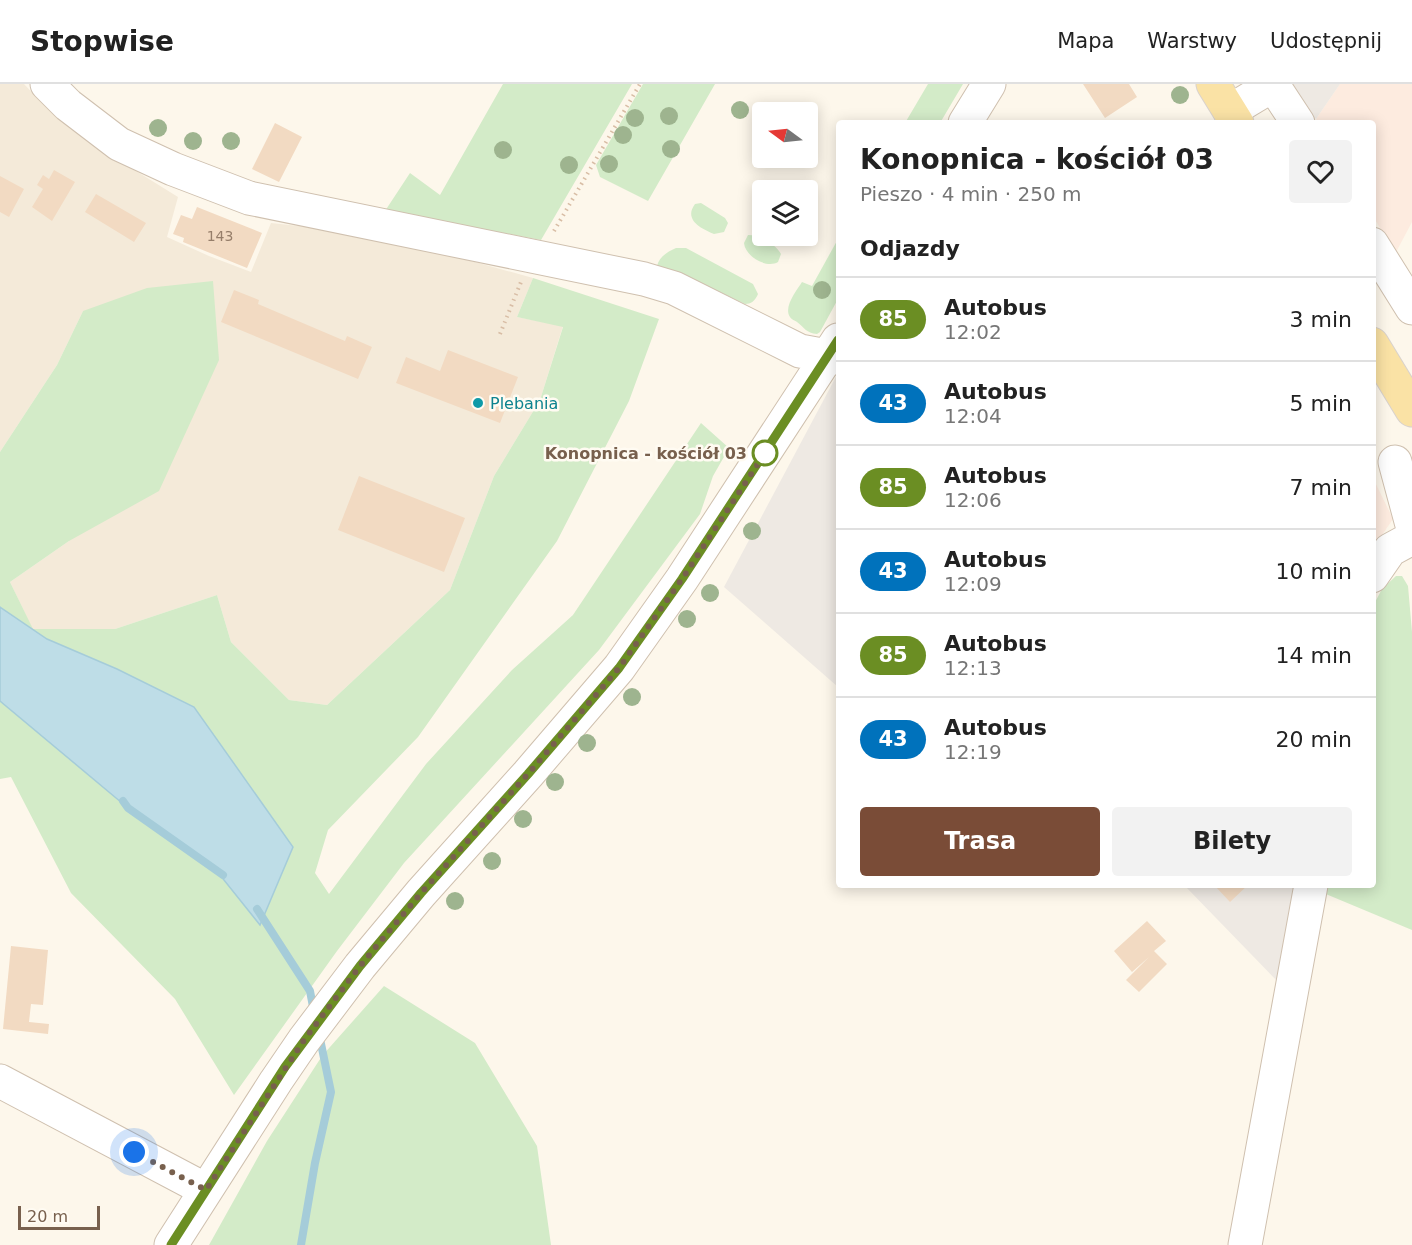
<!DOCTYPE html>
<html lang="pl">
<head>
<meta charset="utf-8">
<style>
  body { margin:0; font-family:"DejaVu Sans",sans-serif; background:#f2f2f2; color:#222; height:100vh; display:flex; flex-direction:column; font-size:22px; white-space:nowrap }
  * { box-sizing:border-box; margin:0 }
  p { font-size:20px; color:#767676 }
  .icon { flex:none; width:33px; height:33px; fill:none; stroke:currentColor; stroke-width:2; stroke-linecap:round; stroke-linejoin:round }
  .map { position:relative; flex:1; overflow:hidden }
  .details { position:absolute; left:836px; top:36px; width:540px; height:768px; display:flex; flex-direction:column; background:#fff; border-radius:6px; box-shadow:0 3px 15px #0003 }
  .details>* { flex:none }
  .badge { padding:0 12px; border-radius:20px; font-size:21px; line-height:39px }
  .needle { width:39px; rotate:285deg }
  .buttons { position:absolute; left:752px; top:18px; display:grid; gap:12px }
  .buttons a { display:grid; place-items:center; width:66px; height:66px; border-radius:6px; background:#fff; box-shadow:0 3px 15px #0003; font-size:30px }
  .scale { position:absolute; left:18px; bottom:15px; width:82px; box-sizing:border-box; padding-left:6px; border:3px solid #78604d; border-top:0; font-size:16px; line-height:21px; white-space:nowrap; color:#78604d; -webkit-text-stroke:4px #fffbf2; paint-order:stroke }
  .you { position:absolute; width:30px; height:30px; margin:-15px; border:4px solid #fff; border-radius:50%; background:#1a73e8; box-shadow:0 0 0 9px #1a73e833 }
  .map>.badge { position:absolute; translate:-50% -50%; box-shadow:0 0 0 3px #fff }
  h2 { padding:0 24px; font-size:22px; line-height:54px }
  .round { display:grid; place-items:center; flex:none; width:63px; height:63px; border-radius:6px; background:#f2f2f2 }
  .headline { display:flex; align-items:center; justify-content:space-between; height:102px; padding:0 24px }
  h1 { font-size:28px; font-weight:700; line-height:45px }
  .action { display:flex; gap:12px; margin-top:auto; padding:12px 24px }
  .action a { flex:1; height:69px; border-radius:6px; background:#7a4c37; color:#fff; font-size:24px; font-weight:700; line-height:69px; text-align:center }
  .action a+a { background:#f2f2f2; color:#222 }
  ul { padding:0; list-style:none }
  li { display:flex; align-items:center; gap:18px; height:84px; padding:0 24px; border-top:2px solid #e0e0e0 }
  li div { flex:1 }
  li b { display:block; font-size:22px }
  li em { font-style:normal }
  li .badge { min-width:66px; font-weight:700; text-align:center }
  header { display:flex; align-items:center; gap:36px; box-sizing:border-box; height:84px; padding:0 30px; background:#fff; border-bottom:2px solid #e0e0e0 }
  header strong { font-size:28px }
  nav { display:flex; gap:33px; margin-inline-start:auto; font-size:21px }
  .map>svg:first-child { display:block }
  .residential { fill:#f4ead9 }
  .commercial { fill:#fdebdf }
  .industrial { fill:#eee9e3 }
  .green { fill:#d3ebc8 }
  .water { fill:#bedde7; stroke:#a5ccd9; stroke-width:1.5 }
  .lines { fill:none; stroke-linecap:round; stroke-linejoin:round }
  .stream { stroke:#a5ccd9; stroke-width:8 }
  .building { fill:#f2dac2 }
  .minor-casing { stroke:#cfc0af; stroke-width:35 }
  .major-casing { stroke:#d9d2cd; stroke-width:35 }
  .path { stroke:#d8bda5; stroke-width:4; stroke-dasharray:1.5 4.5; stroke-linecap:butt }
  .minor { stroke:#fff; stroke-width:33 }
  .major { stroke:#fae2a5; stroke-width:33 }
  .tree { fill:#9eb48f }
  .line-casing { stroke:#fff; stroke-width:14 }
  .line { stroke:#6b8e23; stroke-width:9 }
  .walk { stroke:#78604d; stroke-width:6; stroke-dasharray:0 10.8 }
  .culture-dot { fill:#0f9aa8; stroke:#fffbf2; stroke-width:2 }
  .stop-dot { fill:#fff; stroke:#6b8e23; stroke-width:3 }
  .labels { text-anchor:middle; stroke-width:5; stroke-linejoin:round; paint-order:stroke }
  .number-label { font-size:14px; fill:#967e6a }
  .culture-label { font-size:16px; fill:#0d838f; stroke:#fffbf2; text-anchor:start }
  .stop-label { font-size:16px; font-weight:bold; fill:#78604d; stroke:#fffbf2; text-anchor:end }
</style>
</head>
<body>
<header>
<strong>Stopwise</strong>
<nav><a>Mapa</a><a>Warstwy</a><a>Udostępnij</a></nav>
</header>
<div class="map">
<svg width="1412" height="1161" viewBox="0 0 1412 1161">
  <rect width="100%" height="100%" fill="#fdf7eb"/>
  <path class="residential" d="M 0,0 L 24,0 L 43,20 L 128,82 L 178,113 L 167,153 L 209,172 L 251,188 L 271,139 L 336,146 L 475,178 L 533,194 L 517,233 L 563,242 L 540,316 L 494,392 L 450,506 L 327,621 L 289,616 L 231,558 L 217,511 L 115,545 L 33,546 L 10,498 L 69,457 L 83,227 L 57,281 L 0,368 Z"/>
  <path class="commercial" d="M 1340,0 L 1412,0 L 1412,138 L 1395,170 L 1373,132 L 1372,39 L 1318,39 L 1316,35 Z
    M 1372,392 L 1393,435 L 1373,464 L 1372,464 Z"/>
  <path class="industrial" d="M 1282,0 L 1340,0 L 1316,35 Z
    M 838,289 L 838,603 L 724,503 Z
    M 1184,801 L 1300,801 L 1280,900 Z"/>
  <path class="green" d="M 503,0 L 632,0 L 541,156 L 385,127 L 410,89 L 440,111 Z
    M 643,0 L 715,0 L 648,117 L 600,93 L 596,81 Z
    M 928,0 L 963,0 L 940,39 L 905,39 Z
    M 701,119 L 725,134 L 728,139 L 724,148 L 714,150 C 702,145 683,136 695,120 Z
    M 748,151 C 759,151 776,160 781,170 L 778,178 C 766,185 745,172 744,159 Z
    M 838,155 L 838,215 L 820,248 L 817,250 C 806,249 805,244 797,238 C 794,236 792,236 790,233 C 783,223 797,206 802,198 L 812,202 Z
    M 676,164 L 686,164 L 753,200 L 758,210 C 755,217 751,220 745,220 L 686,192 L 657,182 C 659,173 667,168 676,164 Z
    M 533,194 L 659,235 L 629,317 L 557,457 L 418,653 L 328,746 L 315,789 L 329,810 L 426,680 L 512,586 L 573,531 L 701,339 L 729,364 L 713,392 L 700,430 L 599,566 L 404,779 L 337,867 L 234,1011 L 175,915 L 71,809 L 11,693 L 0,695 L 0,368 L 57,281 L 83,227 L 147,204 L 213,197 L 219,276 L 159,407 L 69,457 L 10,498 L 33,545 L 115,545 L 217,511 L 231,558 L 289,616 L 327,621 L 450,506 L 494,392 L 540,316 L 563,243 L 517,233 Z
    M 1396,492 L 1402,492 L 1408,502 L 1412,548 L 1412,846 L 1321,808 L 1323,801 L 1372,801 L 1373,522 L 1382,505 Z
    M 384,902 L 475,959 L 537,1062 L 551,1161 L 209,1161 L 267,1057 L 322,972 Z"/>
  <path class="water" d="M 0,523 L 47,555 L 117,585 L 194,623 L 293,763 L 260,841 L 212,781 L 128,724 L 0,617 Z"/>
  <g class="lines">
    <path class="stream" d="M 123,717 L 128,724 L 223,791
      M 257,825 L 310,907 L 314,928
      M 301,1161 L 315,1079 L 331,1008 L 319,950"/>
  </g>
  <path class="building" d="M 1083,0 L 1129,0 L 1137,13 L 1105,34 Z
    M 275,39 L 302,53 L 279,98 L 252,85 Z
    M 54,86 L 75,98 L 52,137 L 32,123 L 43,105 L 37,101 L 43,91 L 49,95 Z
    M 0,92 L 24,105 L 9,133 L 0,128 Z
    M 96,110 L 146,139 L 134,158 L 85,128 Z
    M 197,123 L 262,149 L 247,184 L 183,158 L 184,154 L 173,150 L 181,131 L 192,135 Z
    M 234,206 L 259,216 L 258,220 L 345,257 L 347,252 L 372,263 L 358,295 L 221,238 Z
    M 448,266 L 518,293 L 500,339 L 396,299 L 406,273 L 440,287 Z
    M 359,392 L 465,434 L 444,488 L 338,446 Z
    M 1214,801 L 1248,801 L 1230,818 Z
    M 1147,837 L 1166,857 L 1154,867 L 1167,880 L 1139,908 L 1126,896 L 1149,873 L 1132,888 L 1114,867 Z
    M 11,862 L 48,866 L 43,921 L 31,920 L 29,938 L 49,940 L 48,950 L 3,945 Z"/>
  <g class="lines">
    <defs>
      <path id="minor" d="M 47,0 L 68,21 L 119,60 L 173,85 L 249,114 L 644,195 L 674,204 L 800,267 L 838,274
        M 1230,27 L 1273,1 L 1298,39
        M 965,39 L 989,0
        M 1372,160 L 1412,224
        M 1395,378 L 1412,441
        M 1372,492 L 1390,466 L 1412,454
        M 0,997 L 206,1106
        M 171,1161 L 276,997 L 304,956 L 360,882 L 421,809 L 528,690 L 619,584 L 682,495 L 838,256
        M 1245,1161 L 1311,801"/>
      <path id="major" d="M 1213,0 L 1237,39
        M 1372,260 L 1412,326"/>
    </defs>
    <use href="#minor" class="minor-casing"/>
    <use href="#major" class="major-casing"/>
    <path class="path" d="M 554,147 L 640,0
      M 500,250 L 521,198"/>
    <use href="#minor" class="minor"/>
    <use href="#major" class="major"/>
  </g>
  <g class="tree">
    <circle cx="1180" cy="11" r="9"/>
    <circle cx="740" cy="26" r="9"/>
    <circle cx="669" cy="32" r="9"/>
    <circle cx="635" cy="34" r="9"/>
    <circle cx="158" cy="44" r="9"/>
    <circle cx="623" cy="51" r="9"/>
    <circle cx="193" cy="57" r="9"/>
    <circle cx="231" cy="57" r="9"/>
    <circle cx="671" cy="65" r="9"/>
    <circle cx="503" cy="66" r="9"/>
    <circle cx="609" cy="80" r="9"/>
    <circle cx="569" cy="81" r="9"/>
    <circle cx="822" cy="206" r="9"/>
    <circle cx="752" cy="447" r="9"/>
    <circle cx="710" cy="509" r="9"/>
    <circle cx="687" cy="535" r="9"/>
    <circle cx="632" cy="613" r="9"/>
    <circle cx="587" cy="659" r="9"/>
    <circle cx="555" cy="698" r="9"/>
    <circle cx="523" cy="735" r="9"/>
    <circle cx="492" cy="777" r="9"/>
    <circle cx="455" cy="817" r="9"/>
  </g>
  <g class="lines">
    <defs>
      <path id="line" d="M 171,1161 L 285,983 L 360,882 L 421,809 L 528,690 L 619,584 L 682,495 L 838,256"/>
    </defs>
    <use href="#line" class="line-casing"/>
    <use href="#line" class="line"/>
    <path class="walk" d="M 134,1068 L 206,1106 L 304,956 L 360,882 L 421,809 L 528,690 L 619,584 L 682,495 L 771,360 L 765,369"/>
  </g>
  <circle class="culture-dot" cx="478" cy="319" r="6"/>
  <circle class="stop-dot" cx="765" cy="369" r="12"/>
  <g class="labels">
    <g class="number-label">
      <text x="220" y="157">143</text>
    </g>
    <g class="culture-label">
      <text x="490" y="325">Plebania</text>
    </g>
    <g class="stop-label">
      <text x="747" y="375">Konopnica - kościół 03</text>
    </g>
  </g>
</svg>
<div class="buttons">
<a><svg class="needle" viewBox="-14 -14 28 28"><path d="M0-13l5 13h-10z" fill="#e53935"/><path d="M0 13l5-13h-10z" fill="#767676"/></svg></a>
<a><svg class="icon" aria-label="layers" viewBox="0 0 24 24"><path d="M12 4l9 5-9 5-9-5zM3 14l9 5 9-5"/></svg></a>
</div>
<div class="scale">20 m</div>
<div class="you" style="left:134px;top:1068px"></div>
<section class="details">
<div class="headline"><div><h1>Konopnica - kościół 03</h1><p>Pieszo · 4 min · 250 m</p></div><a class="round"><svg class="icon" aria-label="heart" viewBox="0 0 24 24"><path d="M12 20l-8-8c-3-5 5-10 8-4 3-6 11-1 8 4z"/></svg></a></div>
<h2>Odjazdy</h2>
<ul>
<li><span class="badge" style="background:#6b8e23;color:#fff">85</span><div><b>Autobus</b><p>12:02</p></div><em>3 min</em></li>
<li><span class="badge" style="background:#0072bc;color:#fff">43</span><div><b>Autobus</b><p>12:04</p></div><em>5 min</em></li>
<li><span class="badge" style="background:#6b8e23;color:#fff">85</span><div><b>Autobus</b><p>12:06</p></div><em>7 min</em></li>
<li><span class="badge" style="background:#0072bc;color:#fff">43</span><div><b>Autobus</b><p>12:09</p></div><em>10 min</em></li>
<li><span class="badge" style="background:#6b8e23;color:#fff">85</span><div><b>Autobus</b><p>12:13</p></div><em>14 min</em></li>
<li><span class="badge" style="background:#0072bc;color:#fff">43</span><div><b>Autobus</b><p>12:19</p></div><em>20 min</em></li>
</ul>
<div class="action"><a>Trasa</a><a>Bilety</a></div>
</section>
</div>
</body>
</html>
